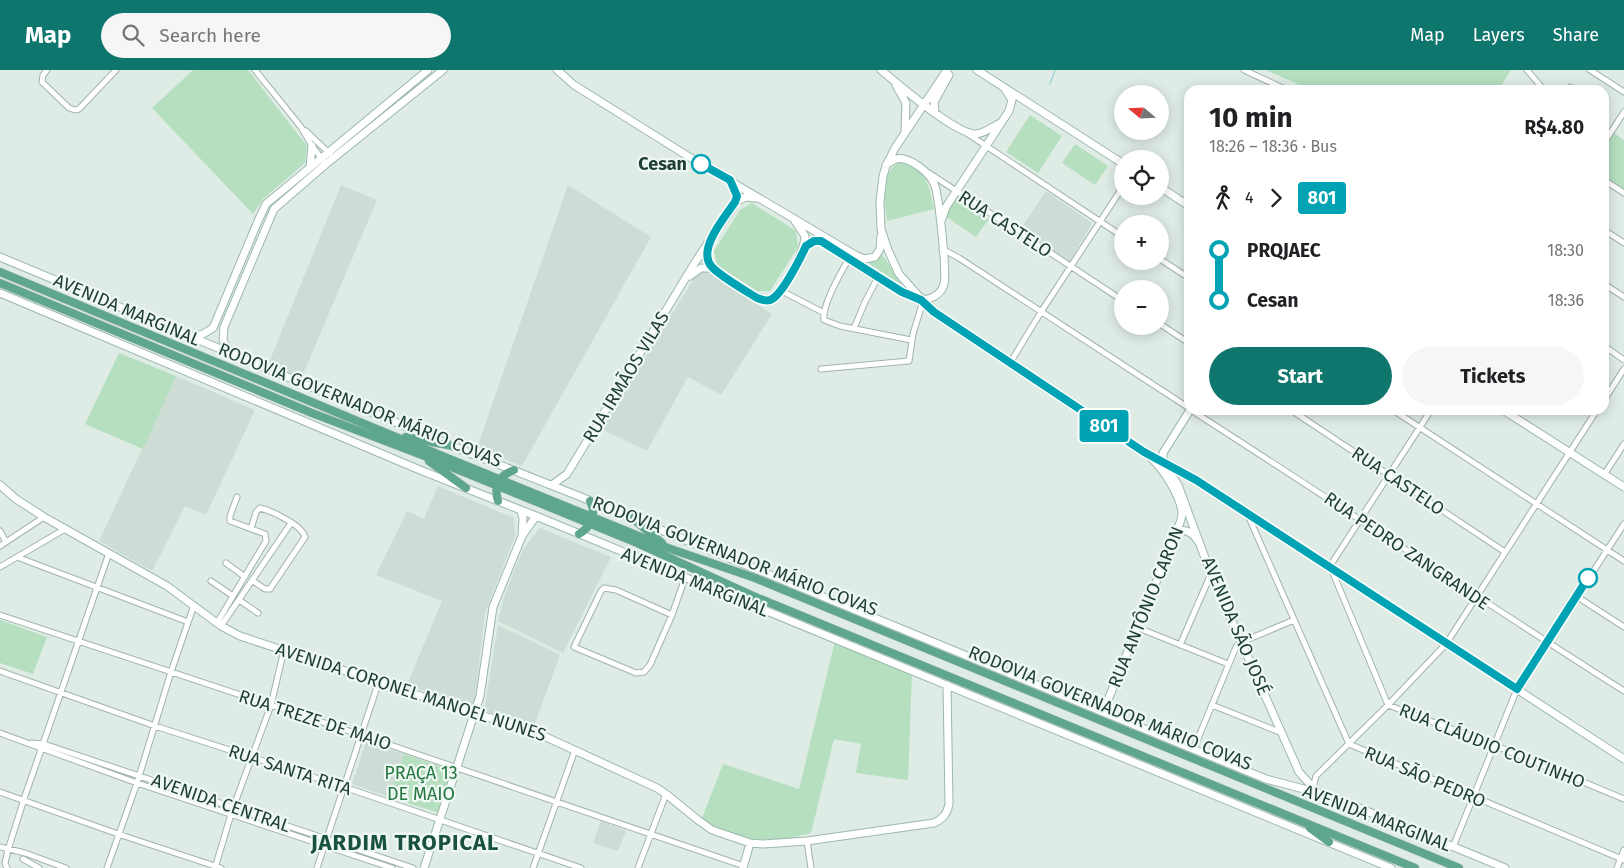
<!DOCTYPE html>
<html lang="en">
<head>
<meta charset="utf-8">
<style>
  body { margin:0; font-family:"Fira Sans",sans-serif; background:#f6f6f6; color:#202124; height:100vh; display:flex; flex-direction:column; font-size:19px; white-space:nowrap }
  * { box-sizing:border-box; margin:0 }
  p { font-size:16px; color:#757577 }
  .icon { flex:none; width:28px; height:28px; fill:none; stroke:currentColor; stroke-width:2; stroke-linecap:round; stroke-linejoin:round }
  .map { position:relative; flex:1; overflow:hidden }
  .drawer { position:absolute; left:1184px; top:15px; width:425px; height:330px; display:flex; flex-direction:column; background:#fff; border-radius:15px; box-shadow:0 2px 12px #0003 }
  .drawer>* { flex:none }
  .badge { padding:0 10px; border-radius:4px; font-size:18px; line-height:32px }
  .needle { width:32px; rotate:289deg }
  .buttons { position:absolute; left:1114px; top:15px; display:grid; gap:10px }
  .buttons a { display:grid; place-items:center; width:55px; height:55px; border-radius:50%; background:#fff; box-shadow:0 2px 12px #0003; font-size:25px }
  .map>.badge { position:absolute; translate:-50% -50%; box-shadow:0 0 0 2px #fff }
  .legs { display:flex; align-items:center; gap:8px; height:55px; padding:0 25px; font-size:16px }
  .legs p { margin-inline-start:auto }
  .overview { display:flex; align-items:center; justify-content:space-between; height:85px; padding:0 25px }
  h1 { font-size:28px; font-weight:700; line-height:38px }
  .button { display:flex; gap:10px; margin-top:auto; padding:10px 25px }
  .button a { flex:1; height:58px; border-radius:30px; background:#0f766e; color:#fff; font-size:20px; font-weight:700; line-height:58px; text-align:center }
  .button a+a { background:#f6f6f6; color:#202124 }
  ul { padding:0 25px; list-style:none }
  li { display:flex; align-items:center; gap:18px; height:50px; font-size:19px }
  li i { display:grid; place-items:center; width:8px; height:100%; margin:0 6px; background:currentColor }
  li i::after { content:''; width:12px; height:12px; margin:-6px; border:4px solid; border-radius:50%; background:#fff }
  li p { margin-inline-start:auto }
  li:first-child i { background:linear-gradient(#0000 50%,currentColor 0) }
  li:last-child i { background:linear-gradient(currentColor 50%,#0000 0) }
  header { display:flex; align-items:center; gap:30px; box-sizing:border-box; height:70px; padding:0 25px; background:#0f766e; color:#fff }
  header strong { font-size:24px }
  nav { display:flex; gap:28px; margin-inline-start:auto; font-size:18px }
  .search { width:350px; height:45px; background:#f6f6f6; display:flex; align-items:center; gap:12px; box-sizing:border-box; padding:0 18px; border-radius:28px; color:#757577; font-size:19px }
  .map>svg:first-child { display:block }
  .built { fill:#cddcd4 }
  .green { fill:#b5dfbf }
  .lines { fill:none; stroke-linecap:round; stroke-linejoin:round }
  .stream { stroke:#81ccd7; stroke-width:1 }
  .street-casing { stroke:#a1b4ac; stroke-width:7 }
  .secondary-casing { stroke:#9cb8ad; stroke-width:9 }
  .primary-casing { stroke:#c0c9c6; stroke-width:9 }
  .street { stroke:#fff; stroke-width:5 }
  .secondary { stroke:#fff; stroke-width:7 }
  .primary { stroke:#5fa691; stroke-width:8 }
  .line-1-casing { stroke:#fff; stroke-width:11 }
  .line-1 { stroke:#00a3b4; stroke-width:8 }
  .stop-1-dot { fill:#fff; stroke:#00a3b4; stroke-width:2.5 }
  .labels { text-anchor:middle; stroke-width:4.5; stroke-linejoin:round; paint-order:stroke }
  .stop-label { font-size:18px; font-weight:bold; fill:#1e3d34; stroke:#eff8f3; text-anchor:end }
  .street-label { font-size:18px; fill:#1e3d34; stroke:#eff8f3 }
  .park-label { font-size:18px; fill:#257842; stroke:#eff8f3 }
  .district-label { font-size:22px; font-weight:bold; letter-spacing:1px; fill:#185141; stroke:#eff8f3 }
</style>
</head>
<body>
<header>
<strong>Map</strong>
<div class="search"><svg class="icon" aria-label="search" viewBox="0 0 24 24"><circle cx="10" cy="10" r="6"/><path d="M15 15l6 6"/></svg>Search here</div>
<nav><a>Map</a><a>Layers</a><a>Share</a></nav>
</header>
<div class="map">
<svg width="1624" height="798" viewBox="0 0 1624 798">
  <rect width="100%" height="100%" fill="#dfece5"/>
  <path class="built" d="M 341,115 L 377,130 L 301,309 L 268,295 Z
    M 568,115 L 651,167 L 522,396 L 477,378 Z
    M 1046,121 L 1092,153 L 1070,192 L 1020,160 Z
    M 705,202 L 709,203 L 772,244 L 721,325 L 688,307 L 647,381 L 601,359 L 693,210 L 698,204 Z
    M 176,306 L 255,340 L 206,445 L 185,436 L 152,501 L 99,471 Z
    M 438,416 L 514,448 L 515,466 L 485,543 L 474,637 L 407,615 L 442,531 L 376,505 L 407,441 L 424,449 Z
    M 540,458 L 611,487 L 563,583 L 498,551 L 505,524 L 523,479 Z
    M 498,555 L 560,585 L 534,656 L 484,641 Z
    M 366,672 L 404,684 L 389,727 L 352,714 Z
    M 601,751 L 626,761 L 618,781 L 593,773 Z"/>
  <path class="green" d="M 193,0 L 248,0 L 307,76 L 305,93 L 263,129 L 253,144 L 152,38 Z
    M 1266,0 L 1511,0 L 1498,20 L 1311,20 Z
    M 1030,45 L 1062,66 L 1038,103 L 1006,82 Z
    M 1614,63 L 1624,70 L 1624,122 L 1604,109 L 1604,78 Z
    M 1075,74 L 1108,96 L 1095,115 L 1062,93 Z
    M 899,93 C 928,95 929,118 934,139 L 887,151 C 885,135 880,101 899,93 Z
    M 959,128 L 989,149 L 976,167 L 945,146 L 955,129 Z
    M 752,133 L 796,161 L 798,177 L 770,221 L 757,221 L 717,195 L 714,181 L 740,140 Z
    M 882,184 L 902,215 L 868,193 Z
    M 119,283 L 176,306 L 143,379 L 85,354 Z
    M 0,550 L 47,567 L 33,604 L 0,593 Z
    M 835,571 L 912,603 L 908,710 L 856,703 L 861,674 L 834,669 L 811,763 L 786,769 L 752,769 L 719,760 L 702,748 L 723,694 L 799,719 Z
    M 404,684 L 453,701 L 439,743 L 389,727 Z"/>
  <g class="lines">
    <path class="stream" d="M 1050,14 L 1055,0"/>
    <defs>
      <path id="street" d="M 47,0 L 43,5 L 42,12 L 69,38 L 75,40 L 79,39 L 116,0
        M 255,0 L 301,57 L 312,76 L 323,90
        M 1244,0 L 1287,20
        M 1527,0 L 1544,20
        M 1590,0 L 1624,22
        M 1566,20 L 1570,17 L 1575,20
        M 306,61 L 330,84
        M 968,64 L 1122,166
        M 1604,73 L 1624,42
        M 929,103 L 1122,230
        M 1604,110 L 1624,123
        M 1604,160 L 1624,173
        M 942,179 L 959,188 L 1189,338
        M 849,188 C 841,203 822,234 824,250 L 840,256 L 911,270
        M 1160,189 L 1189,208
        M 1604,214 L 1624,227
        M 780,220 L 824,243
        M 1160,254 L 1189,273
        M 854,258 L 865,232 L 878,207
        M 1604,276 L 1624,290
        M 1010,293 L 1041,242 L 1122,118
        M 821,299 L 909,291 L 913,264 L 923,231
        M 1604,330 L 1624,299
        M 1191,340 C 1336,433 1479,529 1624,621
        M 1291,340 L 1505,482
        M 1393,340 L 1624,491
        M 1431,340 L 1330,496 L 1388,635 L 1494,675 L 1624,729
        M 1604,405 L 1624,374
        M 1247,443 L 1349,674 L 1624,790
        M 251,459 L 256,442 L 260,438 C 272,441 302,455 305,467 L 270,519 L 265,519 L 253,511
        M 0,461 L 6,472
        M 0,476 L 44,447
        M 17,487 L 188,552
        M 226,493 L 245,507
        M 0,497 L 65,459
        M 211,511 L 233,526 L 266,471 L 265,464 L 230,451 L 230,446 L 237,427
        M 1576,526 L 1624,557
        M 239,530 L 258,543
        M 0,545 L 361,665 L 744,796
        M 672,545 L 616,520 L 604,518 L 601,521 L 574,577 L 636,603 L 644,602 L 650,595 L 672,545 L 685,508
        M 217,553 L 233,526
        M 221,556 L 291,453
        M 1136,557 L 1228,594
        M 1180,575 L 1211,504
        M 0,601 L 155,656 L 344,717 L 581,798
        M 1212,635 L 1282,663
        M 0,663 L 137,713 L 392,798
        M 32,673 L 44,674 L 413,798
        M 1194,678 L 1236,577 L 1242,572 L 1294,550
        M 1313,718 L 1316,706 L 1388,635 L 1446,574 L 1597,340
        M 0,722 L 118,764 L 221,798
        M 807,771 L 811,798
        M 0,777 L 25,783 L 66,798
        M 1453,777 L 1517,619 L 1624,454
        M 23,789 L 39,798
        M 7,798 L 5,793 L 8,780 L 24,729 L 109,483
        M 107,798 L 137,713 L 171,602 L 194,535
        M 215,798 L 232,741 L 271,635 L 284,580
        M 317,798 L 379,611
        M 533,798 L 575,680
        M 638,798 L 666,724
        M 1617,798 L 1624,780"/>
      <path id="secondary" d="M 557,0 L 574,15 L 686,85 L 857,186 L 864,189 L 875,187 L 880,179 L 881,166
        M 881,0 C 898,14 956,65 976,64 C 985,63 993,57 1000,53
        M 947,0 L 895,78 L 886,96 L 883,106 L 880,131 L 881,159 L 888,180 L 899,204 L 933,242 L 1144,382 L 1196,410 L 1624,689
        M 977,0 L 1122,93
        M 896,15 L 906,33 L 905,61
        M 935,43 L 934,32 L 949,5
        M 310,96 L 312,76
        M 730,111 C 732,115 736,120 737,124 C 739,141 701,167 707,189 C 708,192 711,196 713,198 C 720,206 759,231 768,230 C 783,228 805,180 805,166 L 795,151
        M 1160,117 L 1189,136
        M 735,132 L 746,127 L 756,128
        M 941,151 L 946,137 L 1009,41 L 1012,30 L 1005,19
        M 0,187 L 467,382 L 576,425 L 1266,709 L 1319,723 L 1347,733 L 1505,798
        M 800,187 C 805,178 809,168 821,171 C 840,183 910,233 928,229 C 935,227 942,222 944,214 C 947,203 939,128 935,116 C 931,103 909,86 896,89 C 892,90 889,93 886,95
        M 690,206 L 701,198 L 713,198
        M 0,223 L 420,400 L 536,446 L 1391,798
        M 192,267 L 203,264 L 213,258 L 258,151 L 266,134 L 428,0
        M 230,283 L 223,270 L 224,257 L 274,139 L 326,94 L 443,0
        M 1190,340 L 1163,383 L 1163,392 L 1178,415 L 1211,504 L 1299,702 L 1316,721
        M 1503,340 L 1624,417
        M 0,415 L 16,429 L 44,447 L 167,516 L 221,556 L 240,566 L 475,644 L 522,656 L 657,718 L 666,724 L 698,750 L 712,760 L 750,773 L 763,774 L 807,771 L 934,753 C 943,749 947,744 949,734 L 947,615
        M 552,415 L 567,404 L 694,194 L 712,167
        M 521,441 L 523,448 L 522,466
        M 1175,466 L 1180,461 C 1188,459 1194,465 1198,471
        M 1103,642 L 1175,466 C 1177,459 1182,451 1182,443 C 1181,427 1164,400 1152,389
        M 424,798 L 480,626 L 493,537 L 522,466 L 536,446
        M 743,798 L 750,773"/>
      <path id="primary" d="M 0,202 L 386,363 L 668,478 L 755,508 L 1459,798
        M 0,213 L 312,343 L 422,385 L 635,472 L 753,526 L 1415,798
        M 406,367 L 453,376
        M 429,391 L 466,418
        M 498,431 C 493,415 500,405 514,400
        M 632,448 L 662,473
        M 579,464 C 591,457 597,444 590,431
        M 1310,758 L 1329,772"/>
    </defs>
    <use href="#street" class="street-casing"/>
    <use href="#secondary" class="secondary-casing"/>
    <use href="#primary" class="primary-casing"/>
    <use href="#street" class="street"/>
    <use href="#secondary" class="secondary"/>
    <use href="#primary" class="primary"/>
  </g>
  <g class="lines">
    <defs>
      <path id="line-1" d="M 701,94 L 730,110 L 737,126 L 735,132 C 725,147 696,180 712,197 C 720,206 746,221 757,228 C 762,230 768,232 772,229 C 783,223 801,187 806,176 L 814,171 L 821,171 L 902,222 L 921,230 L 934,242 L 1144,382 L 1196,410 L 1517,619 L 1588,508"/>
    </defs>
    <use href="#line-1" class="line-1-casing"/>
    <use href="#line-1" class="line-1"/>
  </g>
  <g class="stop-1-dot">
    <circle cx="701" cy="94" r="9"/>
    <circle cx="1588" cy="508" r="9"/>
  </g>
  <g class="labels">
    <g class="stop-label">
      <text x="687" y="100">Cesan</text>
    </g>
    <g class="street-label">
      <text transform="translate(1005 154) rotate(33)" y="6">RUA CASTELO</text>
      <text transform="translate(127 240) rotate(23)" y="6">AVENIDA MARGINAL</text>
      <text transform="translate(626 307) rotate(-59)" y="6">RUA IRMÃOS VILAS</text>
      <text transform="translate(360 335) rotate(22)" y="6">RODOVIA GOVERNADOR MÁRIO COVAS</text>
      <text transform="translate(1398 411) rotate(34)" y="6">RUA CASTELO</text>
      <text transform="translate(1407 481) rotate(34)" y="6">RUA PEDRO ZANGRANDE</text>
      <text transform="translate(735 486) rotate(21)" y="6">RODOVIA GOVERNADOR MÁRIO COVAS</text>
      <text transform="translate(695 512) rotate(22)" y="6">AVENIDA MARGINAL</text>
      <text transform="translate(1146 537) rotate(-68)" y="6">RUA ANTÔNIO CARON</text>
      <text transform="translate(1236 556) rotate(67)" y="6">AVENIDA SÃO JOSÉ</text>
      <text transform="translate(411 622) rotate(18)" y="6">AVENIDA CORONEL MANOEL NUNES</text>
      <text transform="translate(1110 638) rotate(22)" y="6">RODOVIA GOVERNADOR MÁRIO COVAS</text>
      <text transform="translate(315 650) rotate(18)" y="6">RUA TREZE DE MAIO</text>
      <text transform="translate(1492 676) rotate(22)" y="6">RUA CLÁUDIO COUTINHO</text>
      <text transform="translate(290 700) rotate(18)" y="6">RUA SANTA RITA</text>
      <text transform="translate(1425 707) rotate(23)" y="6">RUA SÃO PEDRO</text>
      <text transform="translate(221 733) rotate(19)" y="6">AVENIDA CENTRAL</text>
      <text transform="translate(1377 748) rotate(21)" y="6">AVENIDA MARGINAL</text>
    </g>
    <g class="park-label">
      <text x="421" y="709">PRAÇA 13<tspan x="421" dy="21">DE MAIO</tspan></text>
    </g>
    <g class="district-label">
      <text x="405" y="780">JARDIM TROPICAL</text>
    </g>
  </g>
</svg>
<div class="buttons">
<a><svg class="needle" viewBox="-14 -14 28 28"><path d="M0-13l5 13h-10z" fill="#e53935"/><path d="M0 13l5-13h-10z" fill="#757577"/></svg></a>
<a><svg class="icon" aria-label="locate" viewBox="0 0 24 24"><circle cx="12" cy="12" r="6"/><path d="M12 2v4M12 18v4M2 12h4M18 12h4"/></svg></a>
<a>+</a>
<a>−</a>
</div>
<b class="badge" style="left:1104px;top:356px;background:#00a3b4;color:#fff">801</b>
<section class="drawer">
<div class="overview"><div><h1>10 min</h1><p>18:26 – 18:36 · Bus</p></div><b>R$4.80</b></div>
<div class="legs"><svg class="icon" aria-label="walk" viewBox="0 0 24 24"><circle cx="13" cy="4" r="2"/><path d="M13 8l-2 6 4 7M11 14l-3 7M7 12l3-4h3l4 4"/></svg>4<svg class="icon" aria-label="forward" viewBox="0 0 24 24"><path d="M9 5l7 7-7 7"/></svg><b class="badge" style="background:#00a3b4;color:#fff">801</b></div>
<ul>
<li><i style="color:#00a3b4"></i><b>PRQJAEC</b><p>18:30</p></li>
<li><i style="color:#00a3b4"></i><b>Cesan</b><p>18:36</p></li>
</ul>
<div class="button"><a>Start</a><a>Tickets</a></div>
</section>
</div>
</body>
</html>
